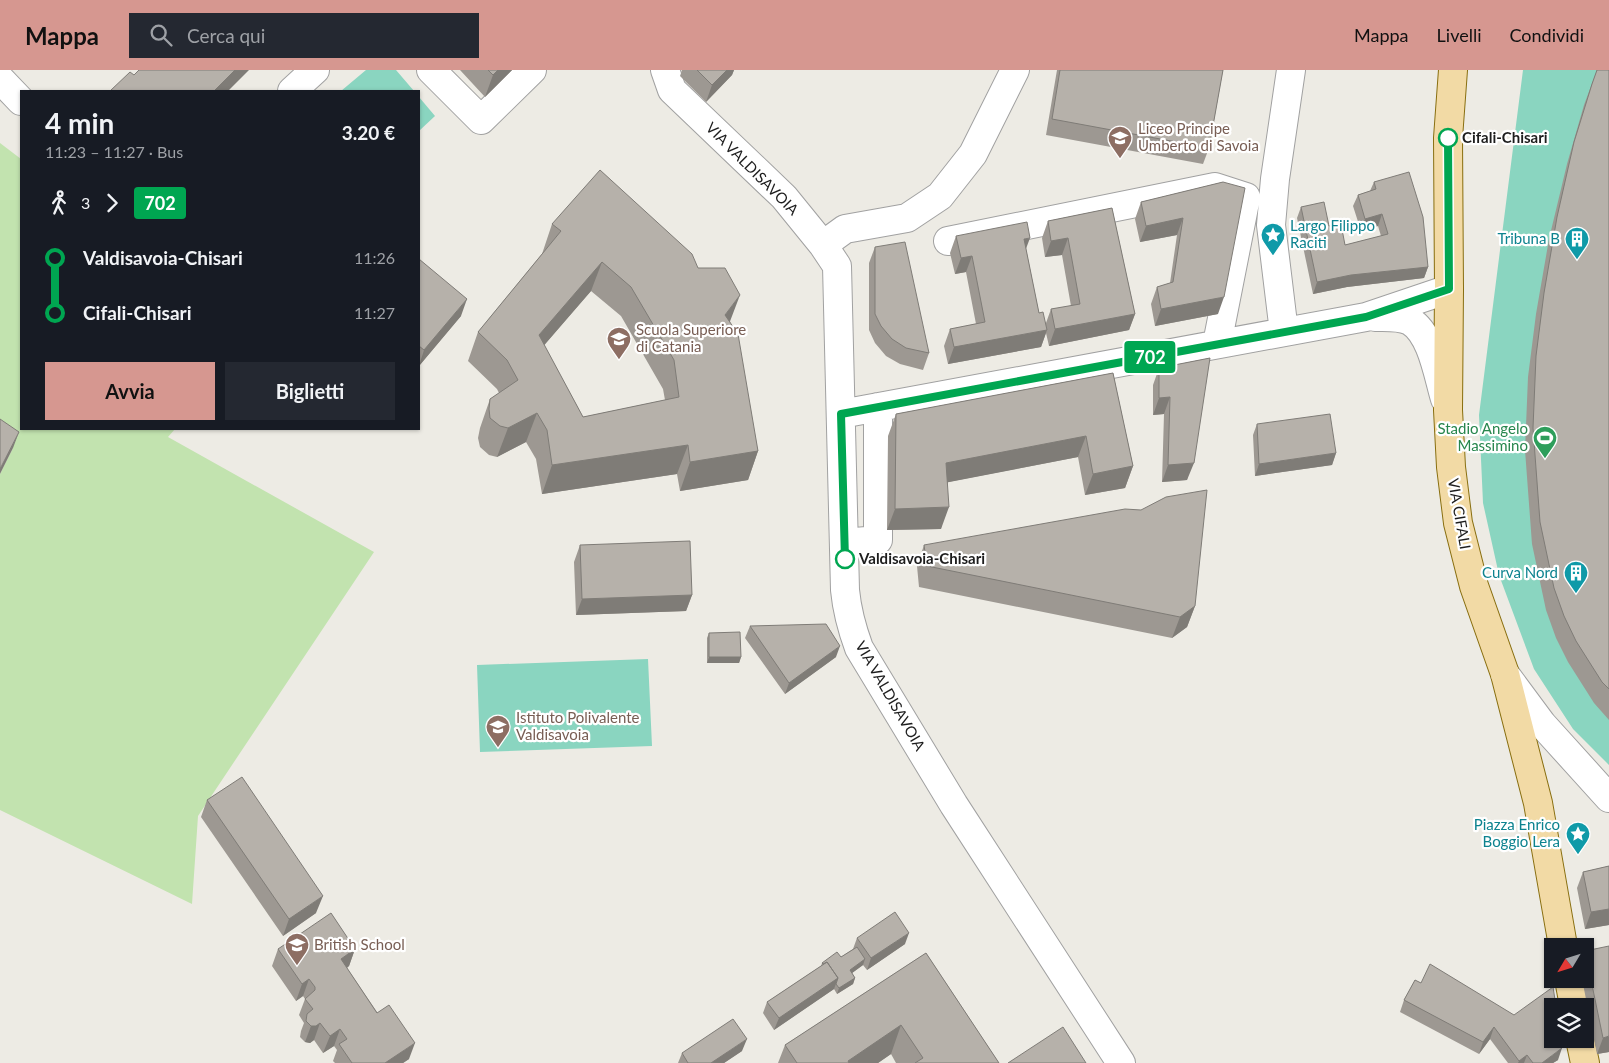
<!DOCTYPE html>
<html lang="it">
<head>
<meta charset="utf-8">
<style>
  body { margin:0; font-family:Lato,sans-serif; background:#242831; color:#f1f3f6; height:100vh; display:flex; flex-direction:column; font-size:19px; white-space:nowrap }
  * { box-sizing:border-box; margin:0 }
  p { font-size:16px; color:#9ea1a6 }
  .icon { flex:none; width:28px; height:28px; fill:none; stroke:currentColor; stroke-width:2; stroke-linecap:round; stroke-linejoin:round }
  .map { position:relative; flex:1; overflow:hidden }
  .side { position:absolute; left:20px; top:20px; width:400px; height:340px; display:flex; flex-direction:column; background:#171b24; border-radius:0px; box-shadow:0 1px 4px #0004 }
  .side>* { flex:none }
  .badge { padding:0 10px; border-radius:4px; font-size:18px; line-height:32px }
  .needle { width:32px; rotate:232deg }
  .controls { position:absolute; left:1544px; top:868px; display:grid; gap:10px }
  .controls a { display:grid; place-items:center; width:50px; height:50px; border-radius:0px; background:#171b24; box-shadow:0 1px 4px #0004; font-size:25px }
  .map>.badge { position:absolute; translate:-50% -50%; box-shadow:0 0 0 2px #fff }
  .legs { display:flex; align-items:center; gap:8px; height:55px; padding:0 25px; font-size:16px }
  .legs p { margin-inline-start:auto }
  .overview { display:flex; align-items:center; justify-content:space-between; height:85px; padding:0 25px }
  h1 { font-size:28px; font-weight:700; line-height:38px }
  .action { display:flex; gap:10px; margin-top:auto; padding:10px 25px }
  .action a { flex:1; height:58px; border-radius:0px; background:#d69790; color:#111; font-size:20px; font-weight:700; line-height:58px; text-align:center }
  .action a+a { background:#242831; color:#f1f3f6 }
  ul { padding:0 25px; list-style:none }
  li { display:flex; align-items:center; gap:18px; height:55px; font-size:19px }
  li i { display:grid; place-items:center; width:8px; height:100%; margin:0 6px; background:currentColor }
  li i::after { content:''; width:12px; height:12px; margin:-6px; border:4px solid; border-radius:50%; background:#171b24 }
  li p { margin-inline-start:auto }
  li:first-child i { background:linear-gradient(#0000 50%,currentColor 0) }
  li:last-child i { background:linear-gradient(currentColor 50%,#0000 0) }
  header { display:flex; align-items:center; gap:30px; box-sizing:border-box; height:70px; padding:0 25px; background:#d69790; color:#111 }
  header strong { font-size:24px }
  nav { display:flex; gap:28px; margin-inline-start:auto; font-size:18px }
  .search { width:350px; height:45px; background:#242831; display:flex; align-items:center; gap:12px; box-sizing:border-box; padding:0 18px; border-radius:0px; color:#9ea1a6; font-size:19px }
  .map>svg:first-child { display:block }
  .grass { fill:#c2e3af }
  .pitch { fill:#8ad5c0 }
  .lines { fill:none; stroke-linecap:round; stroke-linejoin:round }
  .minor-casing { stroke:#a1a1a1; stroke-width:30 }
  .major-casing { stroke:#886e0f; stroke-width:30 }
  .minor { stroke:#fff; stroke-width:28 }
  .major { stroke:#f2daa5; stroke-width:28 }
  .wall { fill:#9d9892; fill-rule:evenodd }
  .shaded-wall { fill:#7f7c77 }
  .building { fill:#b6b1aa; stroke:#7f7c77; fill-rule:evenodd }
  .line-1-casing { stroke:#fff; stroke-width:11 }
  .line-1 { stroke:#00a651; stroke-width:8 }
  .stop-1-dot { fill:#fff; stroke:#00a651; stroke-width:2.5 }
  .labels { text-anchor:middle; stroke-width:4.5; stroke-linejoin:round; paint-order:stroke }
  .education-label { font-size:15px; fill:#785e54; stroke:#fff; text-anchor:start }
  .stop-label { font-size:15px; font-weight:bold; fill:#1d1d1d; stroke:#fff; text-anchor:start }
  .street-label { font-size:15px; fill:#1d1d1d; stroke:#fff }
  .culture-label { font-size:15px; fill:#0d838f; stroke:#fff; text-anchor:end }
  .leisure-label { font-size:15px; fill:#27864d; stroke:#fff; text-anchor:end }
</style>
</head>
<body>
<header>
<strong>Mappa</strong>
<div class="search"><svg class="icon" aria-label="search" viewBox="0 0 24 24"><circle cx="10" cy="10" r="6"/><path d="M15 15l6 6"/></svg>Cerca qui</div>
<nav><a>Mappa</a><a>Livelli</a><a>Condividi</a></nav>
</header>
<div class="map">
<svg width="1609" height="993" viewBox="0 0 1609 993">
  <rect width="100%" height="100%" fill="#edebe4"/>
  <path class="grass" d="M 0,73 L 21,89 L 21,359 L 175,359 L 168,367 L 374,482 L 198,746 L 192,834 L 0,740 L 0,404 L 13,378 L 0,370 Z"/>
  <path class="pitch" d="M 366,0 L 396,0 L 414,21 L 341,21 Z
    M 1523,0 L 1609,0 L 1609,695 L 1573,659 L 1534,599 L 1499,505 L 1483,433 L 1479,345 Z
    M 419,27 L 435,46 L 419,61 Z
    M 648,589 L 652,676 L 480,682 L 477,595 Z"/>
  <g class="lines">
    <defs>
      <path id="minor" d="M 431,0 L 481,50 L 532,0
        M 665,0 L 672,20 L 784,127 L 823,175 L 837,196 L 845,520 C 847,541 852,559 859,578 L 954,735 L 1121,993
        M 0,9 L 21,31
        M 292,21 L 315,0
        M 948,171 L 1215,117 L 1246,127 L 1217,274
        M 823,175 L 845,159 L 907,148 L 940,126 L 973,84 L 1015,0
        M 1375,247 C 1386,247 1400,246 1410,251 C 1432,264 1438,306 1445,329
        M 1284,262 L 1271,155 L 1275,109 L 1291,0
        M 841,344 L 1366,247 L 1449,219
        M 844,473 L 878,470 L 878,337
        M 1505,604 L 1542,654 L 1609,728"/>
      <path id="major" d="M 1453,0 L 1448,68 L 1449,219 L 1448,340 L 1451,397 L 1458,453 L 1474,516 L 1505,604 L 1538,733 L 1563,876
        M 1569,909 L 1574,936
        M 1580,969 L 1585,993"/>
    </defs>
    <use href="#minor" class="minor-casing"/>
    <use href="#major" class="major-casing"/>
    <use href="#minor" class="minor"/>
    <use href="#major" class="major"/>
  </g>
  <path class="wall" d="M 460,0 L 512,0 L 485,27 Z
    M 682,0 L 734,0 L 732,5 L 706,32 L 680,6 Z
    M 1057,0 L 1223,0 L 1209,78 L 1203,94 L 1046,65 Z
    M 1597,0 L 1609,0 L 1609,650 L 1594,633 L 1568,592 L 1556,568 L 1546,540 L 1532,474 L 1525,380 L 1528,307 L 1536,244 L 1549,169 L 1567,94 L 1584,35 Z
    M 1223,112 L 1218,244 L 1155,256 L 1151,234 L 1157,217 L 1170,213 L 1177,165 L 1140,172 L 1135,149 L 1141,132 Z
    M 1374,112 L 1428,197 L 1424,208 L 1347,217 L 1313,224 L 1297,148 L 1301,137 L 1329,156 L 1345,175 L 1381,166 L 1378,156 L 1361,161 L 1353,136 L 1358,125 L 1370,121 Z
    M 1112,138 L 1135,244 L 1129,260 L 1049,276 L 1046,263 L 1041,277 L 948,294 L 944,276 L 950,259 L 976,254 L 966,202 L 955,204 L 950,183 L 956,166 L 1026,179 L 1039,243 L 1046,253 L 1051,239 L 1071,236 L 1062,185 L 1045,187 L 1042,168 L 1048,151 Z
    M 552,154 L 698,198 L 730,251 L 758,381 L 748,410 L 680,421 L 677,404 L 542,424 L 536,389 L 526,372 L 497,387 L 489,385 L 480,377 L 478,368 L 480,358 L 490,329 L 499,323 L 497,319 L 468,291 L 478,262 L 542,184 ZM 591,221 L 621,246 L 663,319 L 665,330 L 583,347 L 544,275 Z
    M 875,177 L 929,283 L 923,300 L 900,294 L 886,286 L 875,273 L 869,260 L 869,193 Z
    M 419,189 L 461,246 L 419,296 Z
    M 1210,288 L 1187,410 L 1162,412 L 1164,344 L 1153,345 L 1153,315 L 1159,298 Z
    M 1113,303 L 1133,396 L 1125,418 L 1085,425 L 1078,387 L 948,412 L 941,459 L 887,460 L 888,366 L 896,344 Z
    M 1257,354 L 1336,383 L 1332,395 L 1255,406 L 1253,365 Z
    M 580,475 L 692,525 L 686,541 L 576,545 L 574,492 Z
    M 924,475 L 1195,536 L 1187,557 L 1172,568 L 919,517 L 917,496 Z
    M 750,556 L 836,587 L 785,624 L 745,568 Z
    M 709,563 L 741,587 L 739,593 L 707,593 L 707,568 Z
    M 207,730 L 316,843 L 283,866 L 201,747 Z
    M 1609,796 L 1609,855 L 1585,859 L 1577,818 L 1583,802 Z
    M 857,868 L 905,874 L 867,900 L 863,895 L 852,903 L 855,908 L 853,914 L 837,924 L 834,919 L 774,960 L 763,943 L 767,932 L 821,896 L 822,893 L 841,887 L 853,879 Z
    M 278,879 L 355,879 L 349,896 L 347,898 L 409,989 L 403,993 L 335,993 L 333,991 L 337,980 L 334,976 L 323,983 L 314,970 L 310,973 L 305,972 L 300,967 L 301,961 L 304,953 L 299,945 L 305,929 L 303,926 L 296,931 L 272,896 Z
    M 1585,881 L 1609,982 L 1597,984 L 1582,909 L 1585,909 Z
    M 926,883 L 999,993 L 896,993 L 891,984 L 878,993 L 778,993 L 785,975 Z
    M 1415,910 L 1558,990 L 1553,993 L 1508,993 L 1490,969 L 1479,984 L 1400,942 L 1404,930 Z
    M 742,981 L 724,993 L 678,993 L 682,983 Z"/>
  <path class="shaded-wall" d="M 235,0 L 249,0 L 228,21 L 214,21 Z
    M 498,0 L 512,0 L 485,27 L 493,5 Z
    M 727,0 L 734,0 L 732,5 L 706,32 L 712,15 Z
    M 1382,144 L 1378,156 L 1361,161 L 1365,149 Z
    M 1183,148 L 1177,165 L 1140,172 L 1146,156 Z
    M 1030,168 L 1024,184 L 1024,169 Z
    M 1068,168 L 1062,185 L 1045,187 L 1051,171 Z
    M 972,186 L 966,202 L 955,204 L 961,188 Z
    M 602,192 L 591,221 L 528,294 L 539,265 Z
    M 1428,197 L 1424,208 L 1347,217 L 1313,224 L 1317,212 L 1351,205 Z
    M 740,225 L 729,254 L 725,245 Z
    M 1224,227 L 1218,244 L 1155,256 L 1161,239 Z
    M 467,229 L 461,246 L 419,296 L 424,280 Z
    M 1135,244 L 1129,260 L 1049,276 L 1055,259 Z
    M 1047,260 L 1041,277 L 948,294 L 954,277 Z
    M 1170,327 L 1164,344 L 1153,345 L 1159,328 Z
    M 537,343 L 526,372 L 497,387 L 508,358 Z
    M 19,362 L 13,378 L 0,404 L 0,399 Z
    M 1086,366 L 1078,387 L 939,414 L 946,393 Z
    M 688,375 L 677,404 L 542,424 L 552,395 Z
    M 758,381 L 748,410 L 680,421 L 690,392 Z
    M 1336,383 L 1332,395 L 1255,406 L 1259,394 Z
    M 1194,393 L 1187,410 L 1162,412 L 1168,395 Z
    M 1133,396 L 1125,418 L 1085,425 L 1093,404 Z
    M 949,437 L 941,459 L 887,460 L 895,439 Z
    M 692,525 L 686,541 L 576,545 L 582,529 Z
    M 1195,536 L 1187,557 L 1172,568 L 1180,547 Z
    M 840,576 L 836,587 L 785,624 L 789,613 Z
    M 709,587 L 741,587 L 739,593 L 707,593 Z
    M 323,826 L 316,843 L 283,866 L 289,849 Z
    M 1609,839 L 1609,855 L 1585,859 L 1591,842 Z
    M 909,863 L 905,874 L 867,900 L 871,888 Z
    M 355,879 L 349,896 L 335,906 L 341,889 Z
    M 865,889 L 863,895 L 848,906 L 850,900 Z
    M 838,908 L 834,919 L 774,960 L 779,948 Z
    M 855,908 L 853,914 L 837,924 L 839,918 Z
    M 309,909 L 303,926 L 296,931 L 302,914 Z
    M 320,953 L 314,970 L 310,973 L 305,972 L 311,956 Z
    M 901,955 L 891,984 L 878,993 L 847,993 L 848,991 Z
    M 1494,957 L 1490,969 L 1479,984 L 1483,972 Z
    M 340,959 L 334,976 L 323,983 L 330,966 Z
    M 1609,966 L 1609,982 L 1597,984 L 1603,968 Z
    M 747,969 L 742,981 L 724,993 L 711,993 Z
    M 415,973 L 409,989 L 403,993 L 385,993 Z
    M 1562,978 L 1558,990 L 1553,993 L 1542,993 Z
    M 1527,985 L 1524,993 L 1518,993 L 1519,991 Z"/>
  <path class="building" d="M 139,0 L 235,0 L 214,21 L 110,21 L 130,2 L 134,5 Z
    M 488,0 L 498,0 L 493,5 Z
    M 697,0 L 727,0 L 712,15 Z
    M 1060,0 L 1223,0 L 1209,78 L 1052,49 Z
    M 1597,0 L 1609,0 L 1609,619 L 1602,612 L 1576,571 L 1564,546 L 1554,518 L 1540,452 L 1533,358 L 1536,286 L 1544,223 L 1557,147 L 1574,72 L 1592,14 Z
    M 600,100 L 692,184 L 698,198 L 725,198 L 740,225 L 725,245 L 738,264 L 758,381 L 690,392 L 688,375 L 552,395 L 547,360 L 537,343 L 508,358 L 500,356 L 490,348 L 489,339 L 490,329 L 518,310 L 507,290 L 478,262 L 561,161 L 552,154 ZM 602,192 L 631,217 L 674,290 L 679,327 L 583,347 L 539,265 Z
    M 1409,102 L 1423,147 L 1428,197 L 1351,205 L 1317,212 L 1301,137 L 1324,132 L 1329,156 L 1341,154 L 1345,175 L 1388,164 L 1382,144 L 1365,149 L 1358,125 L 1376,119 L 1374,112 Z
    M 1223,112 L 1245,118 L 1224,227 L 1161,239 L 1157,217 L 1173,212 L 1183,148 L 1146,156 L 1141,132 Z
    M 1112,138 L 1135,244 L 1055,259 L 1051,239 L 1080,234 L 1068,168 L 1051,171 L 1048,151 Z
    M 1027,152 L 1030,168 L 1024,169 L 1039,243 L 1043,242 L 1047,260 L 954,277 L 950,259 L 985,252 L 972,186 L 961,188 L 956,166 Z
    M 905,172 L 929,283 L 906,278 L 892,269 L 881,256 L 875,244 L 875,177 Z
    M 419,189 L 467,229 L 424,280 L 419,276 Z
    M 1210,288 L 1194,393 L 1168,395 L 1170,327 L 1159,328 L 1159,298 Z
    M 1113,303 L 1133,396 L 1093,404 L 1086,366 L 946,393 L 949,437 L 895,439 L 896,344 Z
    M 1330,344 L 1336,383 L 1259,394 L 1257,354 Z
    M 0,349 L 19,362 L 0,399 Z
    M 1207,420 L 1195,536 L 1180,547 L 927,496 L 924,475 L 1125,439 L 1141,440 L 1166,427 Z
    M 690,471 L 692,525 L 582,529 L 580,475 Z
    M 826,554 L 840,576 L 789,613 L 750,556 Z
    M 740,562 L 741,587 L 709,587 L 709,563 Z
    M 242,707 L 323,826 L 289,849 L 207,730 Z
    M 1609,796 L 1609,839 L 1591,842 L 1583,802 Z
    M 895,842 L 909,863 L 871,888 L 857,868 Z
    M 331,843 L 355,879 L 341,889 L 377,943 L 389,935 L 415,973 L 385,993 L 352,993 L 339,974 L 347,969 L 340,959 L 330,966 L 320,953 L 316,956 L 311,956 L 306,951 L 307,944 L 313,939 L 305,929 L 315,920 L 315,917 L 309,909 L 302,914 L 278,879 Z
    M 1609,876 L 1609,966 L 1603,968 L 1585,881 Z
    M 857,877 L 865,889 L 850,900 L 855,908 L 839,918 L 836,914 L 838,908 L 827,892 L 823,894 L 822,893 L 837,882 L 841,887 Z
    M 926,883 L 999,993 L 915,993 L 923,988 L 901,955 L 848,991 L 849,993 L 797,993 L 785,975 Z
    M 827,892 L 838,908 L 779,948 L 767,932 Z
    M 1430,894 L 1514,945 L 1553,917 L 1556,936 L 1552,936 L 1552,969 L 1561,969 L 1562,978 L 1542,993 L 1533,993 L 1527,985 L 1519,991 L 1494,957 L 1483,972 L 1404,930 L 1415,910 L 1421,913 Z
    M 733,949 L 747,969 L 711,993 L 688,993 L 682,983 Z
    M 1063,957 L 1086,993 L 1008,993 Z"/>
  <g class="lines">
    <defs>
      <path id="line-1" d="M 845,489 L 841,344 L 1366,247 L 1449,219 L 1448,68"/>
    </defs>
    <use href="#line-1" class="line-1-casing"/>
    <use href="#line-1" class="line-1"/>
  </g>
  <defs>
    <symbol id="school-pin" viewBox="-11 -11 22 30"><path d="M0 17L-7.5 6A9.5 9.5 0 1 1 7.5 6Z" fill="#8d6e63" stroke="#fff"/><path d="M0-5L7-2L0 1L-7-2ZM-4 1L0 2.5L4 1V4Q0 6-4 4Z" fill="#fff"/></symbol>
    <symbol id="sight-pin" viewBox="-11 -11 22 30"><path d="M0 17L-7.5 6A9.5 9.5 0 1 1 7.5 6Z" fill="#0f9aa8" stroke="#fff"/><path d="M0-6L1.8-2.2L6-1.7L2.9 1.2L3.7 5.4L0 3.3L-3.7 5.4L-2.9 1.2L-6-1.7L-1.8-2.2Z" fill="#fff"/></symbol>
    <symbol id="building-pin" viewBox="-11 -11 22 30"><path d="M0 17L-7.5 6A9.5 9.5 0 1 1 7.5 6Z" fill="#0f9aa8" stroke="#fff"/><path d="M-4-6H4V6H1V3H-1V6H-4ZM-2.5-4.3h1.7v1.8h-1.7ZM.8-4.3h1.7v1.8H.8ZM-2.5-1h1.7V.8h-1.7ZM.8-1h1.7V.8H.8Z" fill="#fff"/></symbol>
    <symbol id="university-pin" viewBox="-11 -11 22 30"><path d="M0 17L-7.5 6A9.5 9.5 0 1 1 7.5 6Z" fill="#8d6e63" stroke="#fff"/><path d="M0-5L7-2L0 1L-7-2ZM-4 1L0 2.5L4 1V4Q0 6-4 4Z" fill="#fff"/></symbol>
    <symbol id="stadium-pin" viewBox="-11 -11 22 30"><path d="M0 17L-7.5 6A9.5 9.5 0 1 1 7.5 6Z" fill="#2e9e5b" stroke="#fff"/><path d="M0-5a6.5 5 0 1 0 0 10a6.5 5 0 1 0 0-10ZM-3.5-1.8h7v3.6h-7Z" fill="#fff"/></symbol>
  </defs>
  <g fill-rule="evenodd">
    <use href="#school-pin" x="1106" y="54" width="28" height="38"/>
    <use href="#sight-pin" x="1259" y="151" width="28" height="38"/>
    <use href="#building-pin" x="1563" y="155" width="28" height="38"/>
    <use href="#university-pin" x="605" y="255" width="28" height="38"/>
    <use href="#stadium-pin" x="1531" y="354" width="28" height="38"/>
    <use href="#building-pin" x="1562" y="489" width="28" height="38"/>
    <use href="#school-pin" x="484" y="643" width="28" height="38"/>
    <use href="#sight-pin" x="1564" y="750" width="28" height="38"/>
    <use href="#school-pin" x="283" y="861" width="28" height="38"/>
  </g>
  <g class="stop-1-dot">
    <circle cx="1448" cy="68" r="9"/>
    <circle cx="845" cy="489" r="9"/>
  </g>
  <g class="labels">
    <g class="education-label">
      <text x="1138" y="64">Liceo Principe<tspan x="1138" dy="17">Umberto di Savoia</tspan></text>
      <text x="636" y="265">Scuola Superiore<tspan x="636" dy="17">di Catania</tspan></text>
      <text x="516" y="653">Istituto Polivalente<tspan x="516" dy="17">Valdisavoia</tspan></text>
      <text x="314" y="880">British School</text>
    </g>
    <g class="stop-label">
      <text x="1462" y="73">Cifali-Chisari</text>
      <text x="859" y="494">Valdisavoia-Chisari</text>
    </g>
    <g class="street-label">
      <text transform="translate(752 99) rotate(45)" y="5">VIA VALDISAVOIA</text>
      <text transform="translate(1459 444) rotate(80)" y="5">VIA CIFALI</text>
      <text transform="translate(890 626) rotate(60)" y="5">VIA VALDISAVOIA</text>
    </g>
    <g class="culture-label">
      <text x="1290" y="161" text-anchor="start">Largo Filippo<tspan x="1290" dy="17">Raciti</tspan></text>
      <text x="1560" y="174">Tribuna B</text>
      <text x="1558" y="508">Curva Nord</text>
      <text x="1560" y="760">Piazza Enrico<tspan x="1560" dy="17">Boggio Lera</tspan></text>
    </g>
    <g class="leisure-label">
      <text x="1528" y="364">Stadio Angelo<tspan x="1528" dy="17">Massimino</tspan></text>
    </g>
  </g>
</svg>
<div class="controls">
<a><svg class="needle" viewBox="-14 -14 28 28"><path d="M0-13l5 13h-10z" fill="#e53935"/><path d="M0 13l5-13h-10z" fill="#9ea1a6"/></svg></a>
<a><svg class="icon" aria-label="layers" viewBox="0 0 24 24"><path d="M12 4l9 5-9 5-9-5zM3 14l9 5 9-5"/></svg></a>
</div>
<b class="badge" style="left:1150px;top:287px;background:#00a651;color:#fff">702</b>
<section class="side">
<div class="overview"><div><h1>4 min</h1><p>11:23 – 11:27 · Bus</p></div><b>3.20 €</b></div>
<div class="legs"><svg class="icon" aria-label="walk" viewBox="0 0 24 24"><circle cx="13" cy="4" r="2"/><path d="M13 8l-2 6 4 7M11 14l-3 7M7 12l3-4h3l4 4"/></svg>3<svg class="icon" aria-label="forward" viewBox="0 0 24 24"><path d="M9 5l7 7-7 7"/></svg><b class="badge" style="background:#00a651;color:#fff">702</b></div>
<ul>
<li><i style="color:#00a651"></i><b>Valdisavoia-Chisari</b><p>11:26</p></li>
<li><i style="color:#00a651"></i><b>Cifali-Chisari</b><p>11:27</p></li>
</ul>
<div class="action"><a>Avvia</a><a>Biglietti</a></div>
</section>
</div>
</body>
</html>
